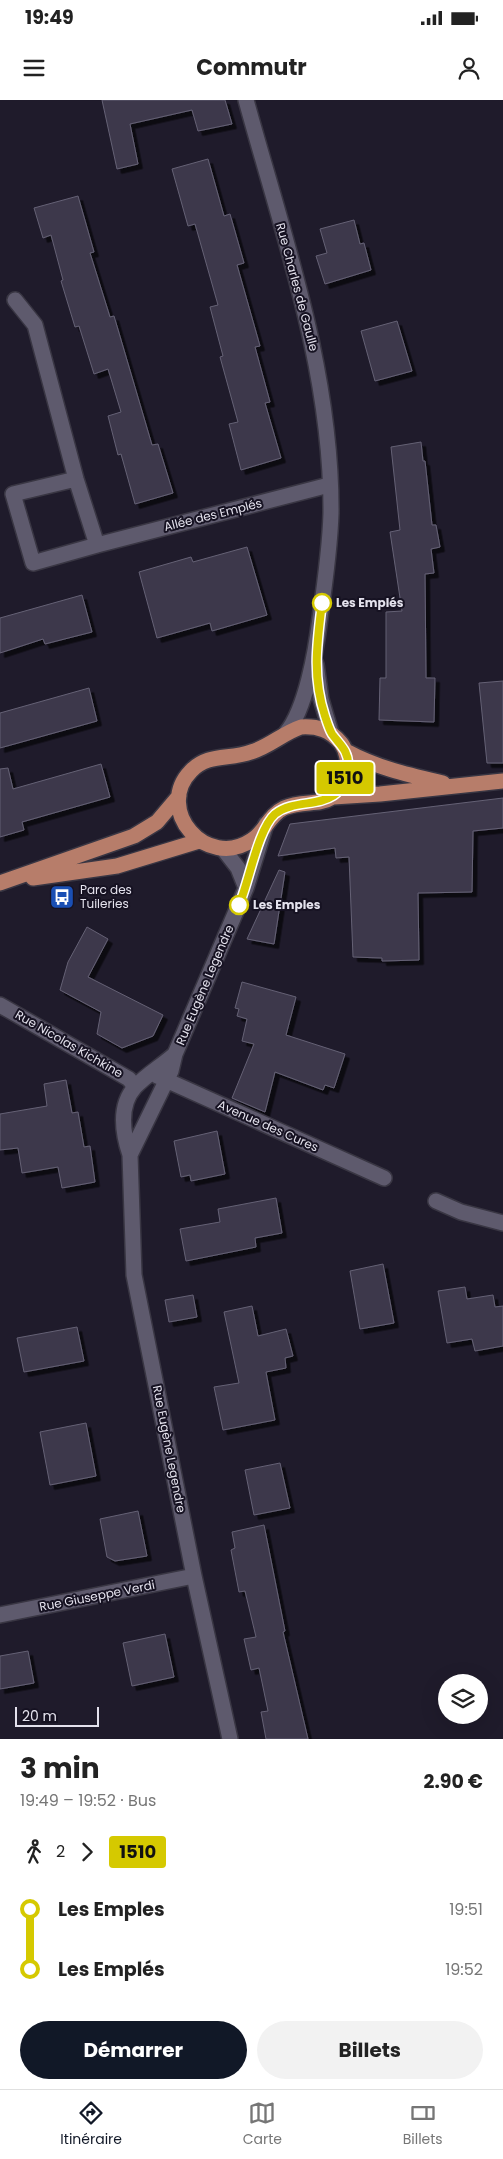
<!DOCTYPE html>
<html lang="fr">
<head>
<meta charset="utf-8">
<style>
  body { margin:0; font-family:Poppins,sans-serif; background:#f2f2f2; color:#222; height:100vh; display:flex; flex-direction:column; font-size:19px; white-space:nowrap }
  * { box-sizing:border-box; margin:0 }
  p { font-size:16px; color:#767676 }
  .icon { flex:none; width:28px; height:28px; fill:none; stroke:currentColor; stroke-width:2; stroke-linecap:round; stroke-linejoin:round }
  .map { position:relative; height:1639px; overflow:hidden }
  .drawer { display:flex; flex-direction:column; background:#fff; flex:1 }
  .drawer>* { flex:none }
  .badge { padding:0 10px; border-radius:4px; font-size:18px; line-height:32px }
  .fabs { position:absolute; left:438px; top:1574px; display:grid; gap:10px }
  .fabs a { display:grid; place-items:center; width:50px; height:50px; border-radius:50%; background:#fff; box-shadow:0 5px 20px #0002; font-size:25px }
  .scale { position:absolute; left:15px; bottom:12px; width:84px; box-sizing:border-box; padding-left:5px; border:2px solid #e4e2ed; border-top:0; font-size:14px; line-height:18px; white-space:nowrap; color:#e4e2ed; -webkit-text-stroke:4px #161222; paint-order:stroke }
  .map>.badge { position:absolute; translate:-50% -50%; box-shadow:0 0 0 2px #fff }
  .legs { display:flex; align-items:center; gap:8px; height:55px; padding:0 20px; font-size:16px }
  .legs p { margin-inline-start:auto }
  .headline { display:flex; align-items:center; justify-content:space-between; height:85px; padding:0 20px }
  h1 { font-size:28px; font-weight:700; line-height:38px }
  .action { display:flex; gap:10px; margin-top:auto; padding:10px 20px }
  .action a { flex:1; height:58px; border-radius:30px; background:#111827; color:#fff; font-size:20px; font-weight:700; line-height:58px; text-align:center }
  .action a+a { background:#f2f2f2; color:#222 }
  ul { padding:0 20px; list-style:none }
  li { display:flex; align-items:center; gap:18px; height:60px; font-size:19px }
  li i { display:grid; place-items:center; width:8px; height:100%; margin:0 6px; background:currentColor }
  li i::after { content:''; width:12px; height:12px; margin:-6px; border:4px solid; border-radius:50%; background:#fff }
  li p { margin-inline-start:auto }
  li:first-child i { background:linear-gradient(#0000 50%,currentColor 0) }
  li:last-child i { background:linear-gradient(currentColor 50%,#0000 0) }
  .status { display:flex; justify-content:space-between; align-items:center; height:35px; padding:0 25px; background:#fff; direction:ltr }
  .status svg { height:14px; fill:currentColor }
  header { display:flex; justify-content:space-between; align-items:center; height:65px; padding:0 20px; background:#fff; font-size:22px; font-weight:700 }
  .tab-bar { display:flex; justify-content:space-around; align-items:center; height:70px; border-top:1px solid #e0e0e0; background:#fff; font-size:14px; color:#767676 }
  .tab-bar a { display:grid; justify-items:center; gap:2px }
  .tab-bar .active { color:#111827 }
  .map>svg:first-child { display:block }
  .building { fill:#3d394b; stroke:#656175; filter:url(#shadow) }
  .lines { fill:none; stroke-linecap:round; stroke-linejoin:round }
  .minor-casing { stroke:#393643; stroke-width:18 }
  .major-casing { stroke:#393643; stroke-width:18 }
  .minor { stroke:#5e5a6d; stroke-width:15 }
  .major { stroke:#b77d6a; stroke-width:15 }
  .line-1-casing { stroke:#fff; stroke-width:11 }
  .line-1 { stroke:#d5c900; stroke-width:8 }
  .stop-1-dot { fill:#fff; stroke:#d5c900; stroke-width:2.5 }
  .labels { text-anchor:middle; stroke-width:4; stroke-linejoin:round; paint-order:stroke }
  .street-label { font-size:12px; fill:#e4e2ed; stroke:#161222 }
  .stop-label { font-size:12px; font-weight:bold; fill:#e4e2ed; stroke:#161222; text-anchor:start }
  .poi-label { font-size:12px; fill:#e4e2ed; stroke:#161222; text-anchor:start }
</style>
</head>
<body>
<div class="status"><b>19:49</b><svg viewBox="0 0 49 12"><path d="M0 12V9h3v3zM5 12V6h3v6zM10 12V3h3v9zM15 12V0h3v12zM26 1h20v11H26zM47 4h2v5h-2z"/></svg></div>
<header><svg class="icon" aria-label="menu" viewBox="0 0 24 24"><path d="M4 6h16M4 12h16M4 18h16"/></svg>Commutr<svg class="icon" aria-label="person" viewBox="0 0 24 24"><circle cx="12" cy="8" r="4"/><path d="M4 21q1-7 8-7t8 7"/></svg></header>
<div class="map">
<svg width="503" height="1639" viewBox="0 0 503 1639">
  <defs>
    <filter id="shadow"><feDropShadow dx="4.5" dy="4.5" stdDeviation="0" flood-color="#0009"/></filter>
  </defs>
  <rect width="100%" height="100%" fill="#1f1b2b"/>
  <path class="building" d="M 102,0 L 225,0 L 232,24 L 198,31 L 192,10 L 130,24 L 138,64 L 117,69 Z
    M 208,59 L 224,116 L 230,114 L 244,163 L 237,165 L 260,246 L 255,247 L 270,302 L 265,303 L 281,358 L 241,370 L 229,324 L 238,322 L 220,257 L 223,256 L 210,207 L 218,205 L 195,124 L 188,126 L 172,69 Z
    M 78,96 L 94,152 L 90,153 L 110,217 L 114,216 L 152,345 L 158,344 L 173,393 L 135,404 L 121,354 L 118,355 L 108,316 L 121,312 L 108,269 L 94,274 L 79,226 L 75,227 L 61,181 L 63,180 L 51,135 L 43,138 L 34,108 Z
    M 354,120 L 360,144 L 364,143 L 371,170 L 325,184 L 316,156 L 327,153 L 320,129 Z
    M 397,221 L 412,271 L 375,281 L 361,231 Z
    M 421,342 L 423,361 L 425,361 L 432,425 L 436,425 L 440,447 L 431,449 L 434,473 L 425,474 L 426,578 L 435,578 L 434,622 L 379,620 L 380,578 L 386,578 L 386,512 L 402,511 L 390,432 L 400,430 L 391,347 Z
    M 247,447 L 267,515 L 212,531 L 210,523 L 157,538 L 139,472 L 191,457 L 193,462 Z
    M 82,495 L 92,532 L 45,544 L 43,539 L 0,553 L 0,518 Z
    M 503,581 L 503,663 L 487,663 L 479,583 Z
    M 89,588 L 97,621 L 0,648 L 0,613 Z
    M 101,664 L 110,697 L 22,722 L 24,730 L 0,737 L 0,669 L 8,668 L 13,689 Z
    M 503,698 L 503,728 L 473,731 L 472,792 L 418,793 L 419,860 L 382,861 L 382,858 L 353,857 L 349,757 L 336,758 L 335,748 L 278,756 L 290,724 Z
    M 279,770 L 285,772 L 274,844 L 247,839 Z
    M 87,827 L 108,839 L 88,877 L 163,915 L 153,936 L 122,948 L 97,934 L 101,912 L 60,890 L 68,862 Z
    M 242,882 L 296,897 L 286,935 L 345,954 L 334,988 L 325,985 L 323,990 L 275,972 L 265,1012 L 232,998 L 254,944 L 242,941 L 247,919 L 237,916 L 239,909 L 235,908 Z
    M 66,980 L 72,1013 L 78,1012 L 84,1047 L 90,1046 L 95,1082 L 62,1088 L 58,1067 L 22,1073 L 18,1048 L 0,1050 L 0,1014 L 47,1006 L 44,984 Z
    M 217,1031 L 225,1074 L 191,1081 L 190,1075 L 181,1077 L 174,1041 Z
    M 276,1098 L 282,1133 L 255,1138 L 256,1147 L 186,1161 L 180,1129 L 220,1122 L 218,1109 Z
    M 383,1164 L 394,1223 L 360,1229 L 350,1171 Z
    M 465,1187 L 467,1199 L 493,1195 L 495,1207 L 503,1206 L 503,1246 L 475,1251 L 472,1239 L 447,1243 L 438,1191 Z
    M 193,1195 L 197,1217 L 169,1222 L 165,1200 Z
    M 252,1206 L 258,1236 L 286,1229 L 293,1256 L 285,1258 L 286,1268 L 266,1272 L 275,1320 L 223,1330 L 214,1287 L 239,1283 L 224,1212 Z
    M 77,1227 L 84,1261 L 24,1272 L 17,1238 Z
    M 86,1323 L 96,1376 L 50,1385 L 40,1332 Z
    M 280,1363 L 290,1408 L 254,1415 L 245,1370 Z
    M 138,1411 L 147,1456 L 115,1461 L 107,1457 L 100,1419 Z
    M 264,1425 L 285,1531 L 283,1532 L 308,1639 L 266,1639 L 261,1612 L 268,1611 L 259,1568 L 251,1570 L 244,1539 L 256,1537 L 245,1491 L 239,1492 L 231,1450 L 235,1448 L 232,1432 Z
    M 165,1534 L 174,1577 L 132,1586 L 123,1543 Z
    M 28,1551 L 34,1583 L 0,1589 L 0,1556 Z"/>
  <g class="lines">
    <defs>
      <path id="minor" d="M 246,0 C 283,135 332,271 331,413 C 330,448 325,483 320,518 C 316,550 306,609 286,633
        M 15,200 L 35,225 L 76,379 L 97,445 L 329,385
        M 76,379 L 13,394 L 33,463 L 97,445
        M 316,564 L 321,599 L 331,633
        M 224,750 L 238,768 L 246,788
        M 0,905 L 129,979 L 135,987
        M 175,954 C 163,965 146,975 135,987 C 118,1006 123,1034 130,1055 L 134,1175 L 194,1476 L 230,1639
        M 157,976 L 384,1078
        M 130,1055 L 171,971 L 175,954 L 246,788 L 266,724
        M 436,1101 L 461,1112 L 503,1123
        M 0,1515 L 194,1476"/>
      <path id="major" d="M 301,627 C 318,626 330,630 341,643 C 347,651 349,663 346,672 C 335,715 311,696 284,708 C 269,715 265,732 252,740 C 206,771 154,709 191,671 C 208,653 229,660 251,652 C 269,647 283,633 301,627 Z
        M 346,651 C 377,668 409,675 443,683
        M 333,697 L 380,694 L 503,681
        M 33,778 L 117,766 L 199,741
        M 0,783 L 134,736 L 157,722 L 179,696"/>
    </defs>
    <use href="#minor" class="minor-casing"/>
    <use href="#major" class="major-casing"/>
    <use href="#minor" class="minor"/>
    <use href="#major" class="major"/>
  </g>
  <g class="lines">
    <defs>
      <path id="line-1" d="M 239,805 C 249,782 258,729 275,714 C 300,694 343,716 348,666 C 349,651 340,645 332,634 C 329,629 327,622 325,616 C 312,576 317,543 322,503"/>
    </defs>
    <use href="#line-1" class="line-1-casing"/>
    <use href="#line-1" class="line-1"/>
  </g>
  <defs>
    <symbol id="bus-square" viewBox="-11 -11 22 22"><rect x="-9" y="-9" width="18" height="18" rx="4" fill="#1a4fb4" stroke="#161222"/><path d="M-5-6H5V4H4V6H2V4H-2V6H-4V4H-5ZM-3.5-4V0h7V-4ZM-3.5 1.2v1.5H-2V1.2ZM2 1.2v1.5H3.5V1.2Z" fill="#fff"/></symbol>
  </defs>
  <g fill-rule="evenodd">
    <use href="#bus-square" x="48" y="783" width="28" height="28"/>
  </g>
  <g class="stop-1-dot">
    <circle cx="322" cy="503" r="9"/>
    <circle cx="239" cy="805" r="9"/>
  </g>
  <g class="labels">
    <g class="street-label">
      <text transform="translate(297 187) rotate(75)" y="4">Rue Charles de Gaulle</text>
      <text transform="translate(213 415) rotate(-14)" y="4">Allée des Emplés</text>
      <text transform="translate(205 885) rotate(-67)" y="4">Rue Eugène Legendre</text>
      <text transform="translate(69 944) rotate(30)" y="4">Rue Nicolas Kichkine</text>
      <text transform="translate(268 1026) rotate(24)" y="4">Avenue des Cures</text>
      <text transform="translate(169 1349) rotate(79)" y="4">Rue Eugène Legendre</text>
      <text transform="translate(97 1496) rotate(-11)" y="4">Rue Giuseppe Verdi</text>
    </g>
    <g class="stop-label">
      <text x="336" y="507">Les Emplés</text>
      <text x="253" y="809">Les Emples</text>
    </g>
    <g class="poi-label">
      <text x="80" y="794">Parc des<tspan x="80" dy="14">Tuileries</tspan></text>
    </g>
  </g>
</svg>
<div class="fabs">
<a><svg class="icon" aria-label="layers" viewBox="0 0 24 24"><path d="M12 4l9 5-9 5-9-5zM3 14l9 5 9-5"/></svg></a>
</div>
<div class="scale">20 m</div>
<b class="badge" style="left:345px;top:678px;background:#d5c900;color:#111">1510</b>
</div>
<section class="drawer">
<div class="headline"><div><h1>3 min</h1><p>19:49 – 19:52 · Bus</p></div><b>2.90 €</b></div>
<div class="legs"><svg class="icon" aria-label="walk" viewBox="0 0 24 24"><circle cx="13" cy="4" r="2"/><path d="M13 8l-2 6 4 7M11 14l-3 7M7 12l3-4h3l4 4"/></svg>2<svg class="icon" aria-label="forward" viewBox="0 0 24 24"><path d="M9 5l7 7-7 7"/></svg><b class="badge" style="background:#d5c900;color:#111">1510</b></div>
<ul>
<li><i style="color:#d5c900"></i><b>Les Emples</b><p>19:51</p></li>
<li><i style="color:#d5c900"></i><b>Les Emplés</b><p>19:52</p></li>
</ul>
<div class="action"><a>Démarrer</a><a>Billets</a></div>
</section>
<nav class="tab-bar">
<a class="active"><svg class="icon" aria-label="directions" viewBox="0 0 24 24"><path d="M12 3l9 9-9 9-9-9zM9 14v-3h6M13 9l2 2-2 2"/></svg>Itinéraire</a>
<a><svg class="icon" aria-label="map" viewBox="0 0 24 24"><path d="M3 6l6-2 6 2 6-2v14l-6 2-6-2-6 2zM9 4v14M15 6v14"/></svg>Carte</a>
<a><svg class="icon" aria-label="tickets" viewBox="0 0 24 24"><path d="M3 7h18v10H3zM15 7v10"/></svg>Billets</a>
</nav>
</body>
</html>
